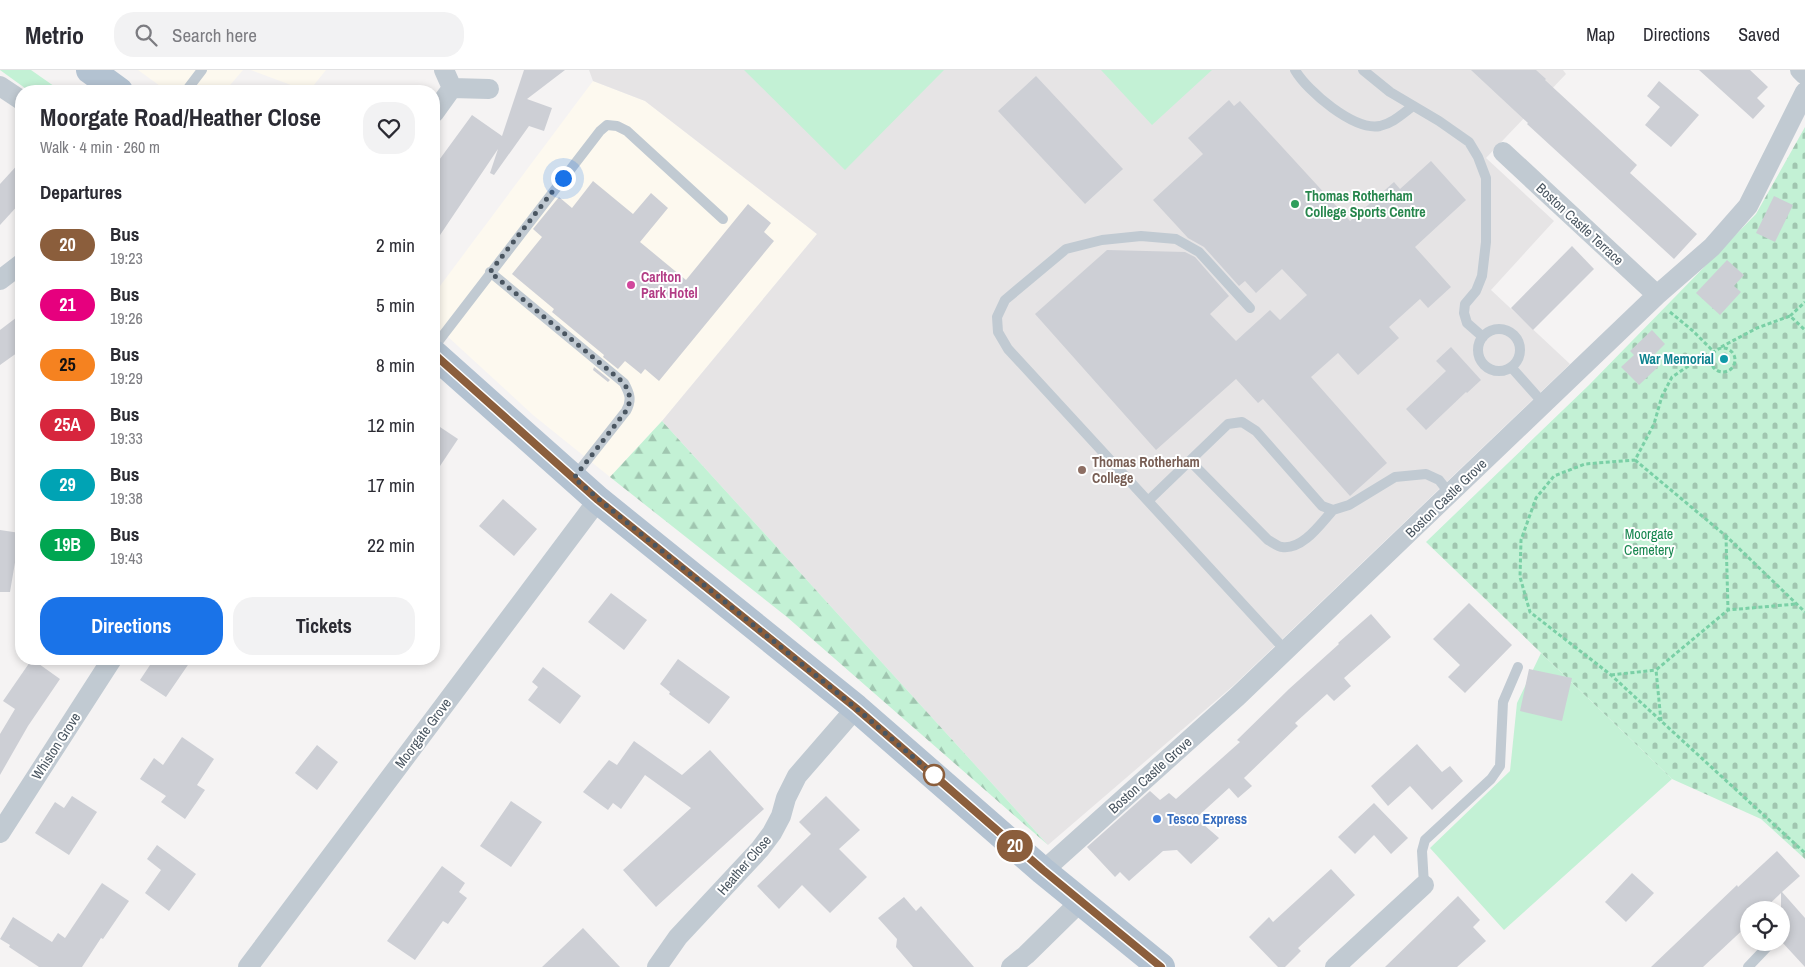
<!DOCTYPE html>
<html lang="en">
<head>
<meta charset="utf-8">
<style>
  body { margin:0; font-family:"Archivo Narrow",sans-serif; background:#f2f2f3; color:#2b2b33; height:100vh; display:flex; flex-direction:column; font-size:19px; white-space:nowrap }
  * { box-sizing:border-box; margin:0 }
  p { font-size:16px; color:#7c7c81 }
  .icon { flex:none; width:28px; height:28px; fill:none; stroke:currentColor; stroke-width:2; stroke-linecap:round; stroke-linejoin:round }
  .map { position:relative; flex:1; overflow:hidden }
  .details { position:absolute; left:15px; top:15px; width:425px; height:580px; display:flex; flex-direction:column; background:#fff; border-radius:20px; box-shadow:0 2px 8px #0003 }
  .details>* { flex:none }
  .badge { padding:0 10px; border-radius:16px; font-size:18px; line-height:32px }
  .tools { position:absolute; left:1740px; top:831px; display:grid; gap:10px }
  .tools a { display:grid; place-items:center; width:50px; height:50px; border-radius:50%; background:#fff; box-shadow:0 2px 8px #0003; font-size:25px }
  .you { position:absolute; width:25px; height:25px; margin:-12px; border:4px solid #fff; border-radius:50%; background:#1a73e8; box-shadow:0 0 0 8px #1a73e833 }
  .map>.badge { position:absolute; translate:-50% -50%; box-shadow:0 0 0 2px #fff }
  h2 { padding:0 25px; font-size:19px; line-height:45px }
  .round { display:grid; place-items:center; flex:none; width:52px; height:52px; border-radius:20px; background:#f2f2f3 }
  .headline { display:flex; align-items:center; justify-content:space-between; height:85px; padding:0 25px }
  h1 { font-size:24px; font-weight:700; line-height:38px }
  .primary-button { display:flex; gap:10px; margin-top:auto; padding:10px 25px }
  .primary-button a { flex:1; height:58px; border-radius:20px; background:#1a73e8; color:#fff; font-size:20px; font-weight:700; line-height:58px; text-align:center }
  .primary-button a+a { background:#f2f2f3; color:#2b2b33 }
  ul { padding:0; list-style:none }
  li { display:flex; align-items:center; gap:15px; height:60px; padding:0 25px }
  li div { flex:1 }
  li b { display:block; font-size:19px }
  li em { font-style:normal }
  li .badge { min-width:55px; font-weight:700; text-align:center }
  header { display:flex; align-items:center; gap:30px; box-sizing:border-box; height:70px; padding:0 25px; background:#fff; border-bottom:1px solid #e1e1e2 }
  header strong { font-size:24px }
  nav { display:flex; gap:28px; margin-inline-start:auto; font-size:18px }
  .search { width:350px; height:45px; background:#f2f2f3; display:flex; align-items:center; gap:12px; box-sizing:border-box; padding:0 18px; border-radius:20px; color:#7c7c81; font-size:19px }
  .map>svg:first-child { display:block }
  .commercial { fill:#fdf9ef }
  .education { fill:#e6e4e5 }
  .grass { fill:#c3f1d5 }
  .forest { fill:url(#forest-firs) }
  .cemetery { fill:url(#cemetery-stones) }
  .building { fill:#cdcfd5 }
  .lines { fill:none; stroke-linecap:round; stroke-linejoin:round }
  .path { stroke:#7ad0a6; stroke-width:3; stroke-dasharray:4 2.5; stroke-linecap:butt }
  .service { stroke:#c1cad2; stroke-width:10 }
  .minor { stroke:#c1cad2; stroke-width:20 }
  .primary { stroke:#b3c2d1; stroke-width:28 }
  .line-casing { stroke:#fff; stroke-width:11 }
  .line { stroke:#8b5e3c; stroke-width:8 }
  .walk { stroke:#4a5661; stroke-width:5; stroke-dasharray:0 9 }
  .leisure-dot { fill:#2e9e5b; stroke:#fff; stroke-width:2 }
  .hotel-dot { fill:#d1479c; stroke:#fff; stroke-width:2 }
  .culture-dot { fill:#0f9aa8; stroke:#fff; stroke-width:2 }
  .education-dot { fill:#8d6e63; stroke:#fff; stroke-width:2 }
  .stop-dot { fill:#fff; stroke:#8b5e3c; stroke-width:2.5 }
  .shop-dot { fill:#3f7fe0; stroke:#fff; stroke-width:2 }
  .labels { text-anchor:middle; stroke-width:4; stroke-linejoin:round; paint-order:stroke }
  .leisure-label { font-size:14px; font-weight:bold; fill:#27864d; stroke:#fff; text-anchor:start }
  .street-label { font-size:14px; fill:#4a5661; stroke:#fff }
  .hotel-label { font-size:14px; font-weight:bold; fill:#b23c85; stroke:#fff; text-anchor:start }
  .culture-label { font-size:14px; font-weight:bold; fill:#0d838f; stroke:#fff; text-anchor:end }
  .education-label { font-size:14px; font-weight:bold; fill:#785e54; stroke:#fff; text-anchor:start }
  .park-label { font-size:14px; fill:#17864f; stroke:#fff }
  .shop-label { font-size:14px; font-weight:bold; fill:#366cbe; stroke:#fff; text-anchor:start }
</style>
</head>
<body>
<header>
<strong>Metrio</strong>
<div class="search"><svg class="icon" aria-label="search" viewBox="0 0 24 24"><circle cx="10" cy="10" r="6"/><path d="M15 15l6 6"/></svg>Search here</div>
<nav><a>Map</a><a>Directions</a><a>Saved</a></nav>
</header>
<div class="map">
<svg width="1805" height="897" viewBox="0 0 1805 897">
  <defs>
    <pattern id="forest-firs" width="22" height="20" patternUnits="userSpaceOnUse" patternTransform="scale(1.25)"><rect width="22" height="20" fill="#c3f1d5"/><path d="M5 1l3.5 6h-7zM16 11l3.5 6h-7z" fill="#a0c6b0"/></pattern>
    <pattern id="cemetery-stones" width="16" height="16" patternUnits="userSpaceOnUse" patternTransform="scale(1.25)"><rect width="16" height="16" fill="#c3f1d5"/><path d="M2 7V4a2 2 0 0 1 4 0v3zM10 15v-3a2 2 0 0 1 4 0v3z" fill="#a0c6b0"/></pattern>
  </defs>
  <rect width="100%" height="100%" fill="#f5f3f3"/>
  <path class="commercial" d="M 138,0 L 243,0 L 225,21 L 167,21 Z
    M 251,0 L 326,0 L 309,21 L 307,21 Z
    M 593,11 L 645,31 L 817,164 L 662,351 L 610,407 L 533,345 L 434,254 L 434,224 Z"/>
  <path class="education" d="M 589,0 L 1563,0 L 1566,4 L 1486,88 L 1554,151 L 1491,220 L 1570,294 L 1233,616 L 1048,775 L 662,351 L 817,164 L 645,31 L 593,11 Z"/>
  <path class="grass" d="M 0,0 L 31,0 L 61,21 L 29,21 Z
    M 744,0 L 944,0 L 845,100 Z
    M 1101,0 L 1212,0 L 1152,55 Z
    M 1541,583 L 1672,709 L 1504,860 L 1430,778 L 1510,701 L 1517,633 Z"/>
  <path class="forest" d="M 662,351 L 1048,775 L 787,547 L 610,407 Z"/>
  <path class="cemetery" d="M 1805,57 L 1805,789 L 1761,749 L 1672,709 L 1426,472 L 1589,315 L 1756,144 Z"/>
  <path class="building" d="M 524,0 L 565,0 L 527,29 L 552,38 L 544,61 L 529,56 L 494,105 L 490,103 L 498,79 L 434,174 L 434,97 L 472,45 L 502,66 Z
    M 1471,0 L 1536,0 L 1546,9 L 1545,10 L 1637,95 L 1630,103 L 1697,164 L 1674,189 L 1527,54 L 1528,53 Z
    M 1699,0 L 1750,0 L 1768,17 L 1757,28 L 1765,36 L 1753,49 Z
    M 1036,6 L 1123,99 L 1085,134 L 998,41 Z
    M 1659,11 L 1699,45 L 1671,77 L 1645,55 L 1660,37 L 1647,26 Z
    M 1229,30 L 1234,36 L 1240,31 L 1350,151 L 1394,112 L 1400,119 L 1431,91 L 1466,130 L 1415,177 L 1451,217 L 1428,238 L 1420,229 L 1389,257 L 1399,268 L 1358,305 L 1338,283 L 1311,307 L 1387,393 L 1350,426 L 1263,329 L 1258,333 L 1236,309 L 1156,380 L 1035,244 L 1107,180 L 1185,182 L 1195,187 L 1229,226 L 1210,244 L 1236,271 L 1270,240 L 1280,250 L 1307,225 L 1282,199 L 1256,223 L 1245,211 L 1239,216 L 1204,177 L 1188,168 L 1153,130 L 1203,84 L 1188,68 Z
    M 21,91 L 21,132 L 0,155 L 0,114 Z
    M 593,111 L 633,144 L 651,123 L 668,138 L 640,172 L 686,210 L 748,134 L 771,153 L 764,162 L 774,171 L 659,311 L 645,299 L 641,304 L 625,291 L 618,299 L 603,287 L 604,285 L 552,242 L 554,239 L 512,204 L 542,167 L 533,159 L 559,127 L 572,138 Z
    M 1774,126 L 1793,135 L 1775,172 L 1756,163 Z
    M 1572,176 L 1594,199 L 1533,260 L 1511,238 Z
    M 1727,190 L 1744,205 L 1734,216 L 1741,222 L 1720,245 L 1696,223 Z
    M 21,244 L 21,280 L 0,295 L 0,260 Z
    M 1652,260 L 1665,274 L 1650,289 L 1658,297 L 1639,315 L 1621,297 L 1634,285 L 1630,281 Z
    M 1451,277 L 1481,310 L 1467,323 L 1466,322 L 1426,360 L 1406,339 L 1446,301 L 1436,291 Z
    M 594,297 L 610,310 L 608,312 L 593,300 Z
    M 434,353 L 458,369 L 434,405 Z
    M 503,429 L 537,459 L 514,486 L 479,456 Z
    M 0,460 L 20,463 L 10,522 L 0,522 Z
    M 611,523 L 647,550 L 624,580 L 588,552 Z
    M 1469,533 L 1512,575 L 1465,623 L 1448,607 L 1460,595 L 1433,569 Z
    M 1371,544 L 1391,567 L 1344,608 L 1351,616 L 1334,631 L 1327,624 L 1295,653 L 1298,656 L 1244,708 L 1252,716 L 1238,728 L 1229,718 L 1196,748 L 1219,768 L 1191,794 L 1177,780 L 1163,781 L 1129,811 L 1120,802 L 1115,807 L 1087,777 L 1150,721 L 1160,730 L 1169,723 L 1176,729 L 1240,672 L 1237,670 L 1289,619 L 1339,574 L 1338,573 Z
    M 32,589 L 60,609 L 28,656 L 0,705 L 0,664 L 15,639 L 3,631 Z
    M 154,589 L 192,589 L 166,627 L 140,610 Z
    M 678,589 L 730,627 L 709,654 L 669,624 L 670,622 L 660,614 Z
    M 543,597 L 581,626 L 560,654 L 528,630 L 538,617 L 532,612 Z
    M 1529,599 L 1572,608 L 1562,651 L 1520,641 Z
    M 182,667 L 214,689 L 197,715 L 205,720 L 185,749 L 161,732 L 166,726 L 140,709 L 154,688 L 163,695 Z
    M 634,671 L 682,705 L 710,680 L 764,739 L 656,837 L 623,800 L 691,738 L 645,705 L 621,739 L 613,733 L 608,740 L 583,722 L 609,690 L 617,695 Z
    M 1417,674 L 1442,702 L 1450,696 L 1463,711 L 1432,740 L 1410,716 L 1388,736 L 1371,716 Z
    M 317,675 L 338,692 L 317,720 L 295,703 Z
    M 72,726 L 97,742 L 69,785 L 35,763 L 55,732 L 64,738 Z
    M 826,726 L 860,760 L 839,779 L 867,807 L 830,843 L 802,815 L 779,839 L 757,816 L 811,764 L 799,752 Z
    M 511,731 L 542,752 L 511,797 L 480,776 Z
    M 1374,733 L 1408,768 L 1391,784 L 1374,765 L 1355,784 L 1338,767 Z
    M 157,775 L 196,804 L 169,841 L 145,823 L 161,800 L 147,789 Z
    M 1777,781 L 1800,806 L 1782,822 L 1805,848 L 1805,897 L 1781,871 L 1781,823 L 1763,840 L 1749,840 L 1749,854 L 1703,897 L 1651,897 L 1737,815 L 1738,817 Z
    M 442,796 L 465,813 L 459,822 L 467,828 L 448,854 L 443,851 L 415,890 L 387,871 Z
    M 1331,799 L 1355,825 L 1298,878 L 1301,881 L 1285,897 L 1278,897 L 1249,867 L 1269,847 L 1273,852 Z
    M 1632,803 L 1654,823 L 1626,852 L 1605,832 Z
    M 102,813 L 129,831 L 103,869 L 101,868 L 82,897 L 39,897 L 9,877 L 10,875 L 0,869 L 13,847 L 52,872 L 58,863 L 65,868 Z
    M 1458,826 L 1480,850 L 1473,857 L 1486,871 L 1457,897 L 1385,897 Z
    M 904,827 L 916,841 L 921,836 L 974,897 L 913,897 L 896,877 L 897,869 L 878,848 Z
    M 583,858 L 620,897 L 542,897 Z"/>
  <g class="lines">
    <path class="path" d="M 1670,242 L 1693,261 L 1714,282
      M 1790,246 L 1805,232
      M 1721,277 L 1757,258 L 1790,246 L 1805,260
      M1711 290a12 12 0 1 1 24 0a12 12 0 1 1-24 0Z
      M 1712,285 L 1693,293 L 1672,307 L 1662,326 L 1654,354 L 1635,390 L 1585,394 L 1554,406 L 1536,428 L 1521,470 L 1520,507 L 1530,542 L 1611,605 L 1805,783
      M 1635,390 L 1726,466 L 1805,542
      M 1726,466 L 1728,540
      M 1611,605 L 1656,600
      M 1661,651 L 1656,600 L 1728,540 L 1796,534"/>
    <path class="service" d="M 1295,0 C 1307,21 1354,61 1380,56 C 1393,53 1402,44 1413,36
      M 1363,0 L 1390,22 L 1439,51 L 1469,72 L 1478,87 L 1486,108 L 1486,172 L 1482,206 L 1476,221 L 1465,234 L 1464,243 L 1467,253 L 1483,267
      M 186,21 L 202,0
      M 490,202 L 624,313 C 630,324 632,330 626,341 L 574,407
      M 1250,238 L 1199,182 L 1176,169 L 1141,166 L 1102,170 L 1066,179 L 1005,230 L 997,247 L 998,262 L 1008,279 L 1286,581
      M1478 280a21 21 0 1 1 42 0a21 21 0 1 1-42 0Z
      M 434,277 L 600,61 L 607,55 L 617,56 L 627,61 L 723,149
      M 1511,297 L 1544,334
      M 1190,391 L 1268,470 C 1272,472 1278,477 1282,477 C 1303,480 1321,453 1333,440
      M 1148,431 L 1228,354 L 1242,352 L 1256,361 L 1322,436 L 1333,440 L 1349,435 L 1395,407 L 1426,404 L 1439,410 L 1450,424
      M 1424,815 L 1422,781 L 1425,770 L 1491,709 L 1500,696 L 1503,632 L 1518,597
      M 1748,897 L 1767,877"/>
    <path class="minor" d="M 444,0 L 452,18 L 489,19
      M 1800,0 L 1805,5
      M 0,16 L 21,30
      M 434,43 L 452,18
      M 1503,82 L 1657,225
      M 0,210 L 21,194
      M 0,763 L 112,589
      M 1043,801 L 1238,626 L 1657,225 L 1712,177 L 1748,136 L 1805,22
      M 248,897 L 598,430
      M 657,897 L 678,867 L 760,779 L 772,763 L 781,746 L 786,728 L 797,706 L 856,638
      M 1011,897 L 1026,885 L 1081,831
      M 1335,897 L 1424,815"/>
    <path class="primary" d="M 90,0 L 119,21
      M 434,284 L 598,430 L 856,638 L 1043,801 L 1161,897"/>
  </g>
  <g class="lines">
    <defs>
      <path id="line" d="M 434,284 L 598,430 L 856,638 L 1043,800 L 1161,897"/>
    </defs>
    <use href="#line" class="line-casing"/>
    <use href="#line" class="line"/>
    <path class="walk" d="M 563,108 L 490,202 L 624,313 C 630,324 632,330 626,341 L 574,408 L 614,442 L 856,638 L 935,706 L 934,705"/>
  </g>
  <circle class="leisure-dot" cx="1295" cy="134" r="5"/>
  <circle class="hotel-dot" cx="631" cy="215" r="5"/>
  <circle class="culture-dot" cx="1724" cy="289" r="5"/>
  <circle class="education-dot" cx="1082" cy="400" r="5"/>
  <circle class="stop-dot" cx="934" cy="705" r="10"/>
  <circle class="shop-dot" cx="1157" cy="749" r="5"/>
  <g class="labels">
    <g class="leisure-label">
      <text x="1305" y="131">Thomas Rotherham<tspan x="1305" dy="16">College Sports Centre</tspan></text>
    </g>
    <g class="street-label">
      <text transform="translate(1580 154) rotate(43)" y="5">Boston Castle Terrace</text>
      <text transform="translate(1446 428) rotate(-44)" y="5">Boston Castle Grove</text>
      <text transform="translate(423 663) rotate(-53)" y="5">Moorgate Grove</text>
      <text transform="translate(56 676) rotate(-57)" y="5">Whiston Grove</text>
      <text transform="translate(1150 705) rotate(-42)" y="5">Boston Castle Grove</text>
      <text transform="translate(744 795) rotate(-49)" y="5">Heather Close</text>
    </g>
    <g class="hotel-label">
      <text x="641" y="212">Carlton<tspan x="641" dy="16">Park Hotel</tspan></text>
    </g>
    <g class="culture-label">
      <text x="1714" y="294">War Memorial</text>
    </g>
    <g class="education-label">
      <text x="1092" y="397">Thomas Rotherham<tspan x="1092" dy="16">College</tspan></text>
    </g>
    <g class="park-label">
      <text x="1649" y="469">Moorgate<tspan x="1649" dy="16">Cemetery</tspan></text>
    </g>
    <g class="shop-label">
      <text x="1167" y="754">Tesco Express</text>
    </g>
  </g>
</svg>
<div class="tools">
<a><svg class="icon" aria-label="locate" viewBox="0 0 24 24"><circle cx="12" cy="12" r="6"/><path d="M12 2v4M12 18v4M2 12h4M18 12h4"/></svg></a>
</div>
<div class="you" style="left:563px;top:108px"></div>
<b class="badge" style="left:1015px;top:776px;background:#8b5e3c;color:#fff">20</b>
<section class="details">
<div class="headline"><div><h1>Moorgate Road/Heather Close</h1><p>Walk · 4 min · 260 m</p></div><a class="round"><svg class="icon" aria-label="heart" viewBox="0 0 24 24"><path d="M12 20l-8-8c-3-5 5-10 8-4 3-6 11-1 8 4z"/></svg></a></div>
<h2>Departures</h2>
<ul>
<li><span class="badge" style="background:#8b5e3c;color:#fff">20</span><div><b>Bus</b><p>19:23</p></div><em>2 min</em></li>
<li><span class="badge" style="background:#e6007e;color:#fff">21</span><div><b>Bus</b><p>19:26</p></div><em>5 min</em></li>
<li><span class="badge" style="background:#f58220;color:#111">25</span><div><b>Bus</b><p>19:29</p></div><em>8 min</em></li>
<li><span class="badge" style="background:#d7263d;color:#fff">25A</span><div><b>Bus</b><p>19:33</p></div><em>12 min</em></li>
<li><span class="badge" style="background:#00a3b4;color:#fff">29</span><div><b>Bus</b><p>19:38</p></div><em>17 min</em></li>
<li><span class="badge" style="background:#00a651;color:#fff">19B</span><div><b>Bus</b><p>19:43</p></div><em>22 min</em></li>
</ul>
<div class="primary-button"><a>Directions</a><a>Tickets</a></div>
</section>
</div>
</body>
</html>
